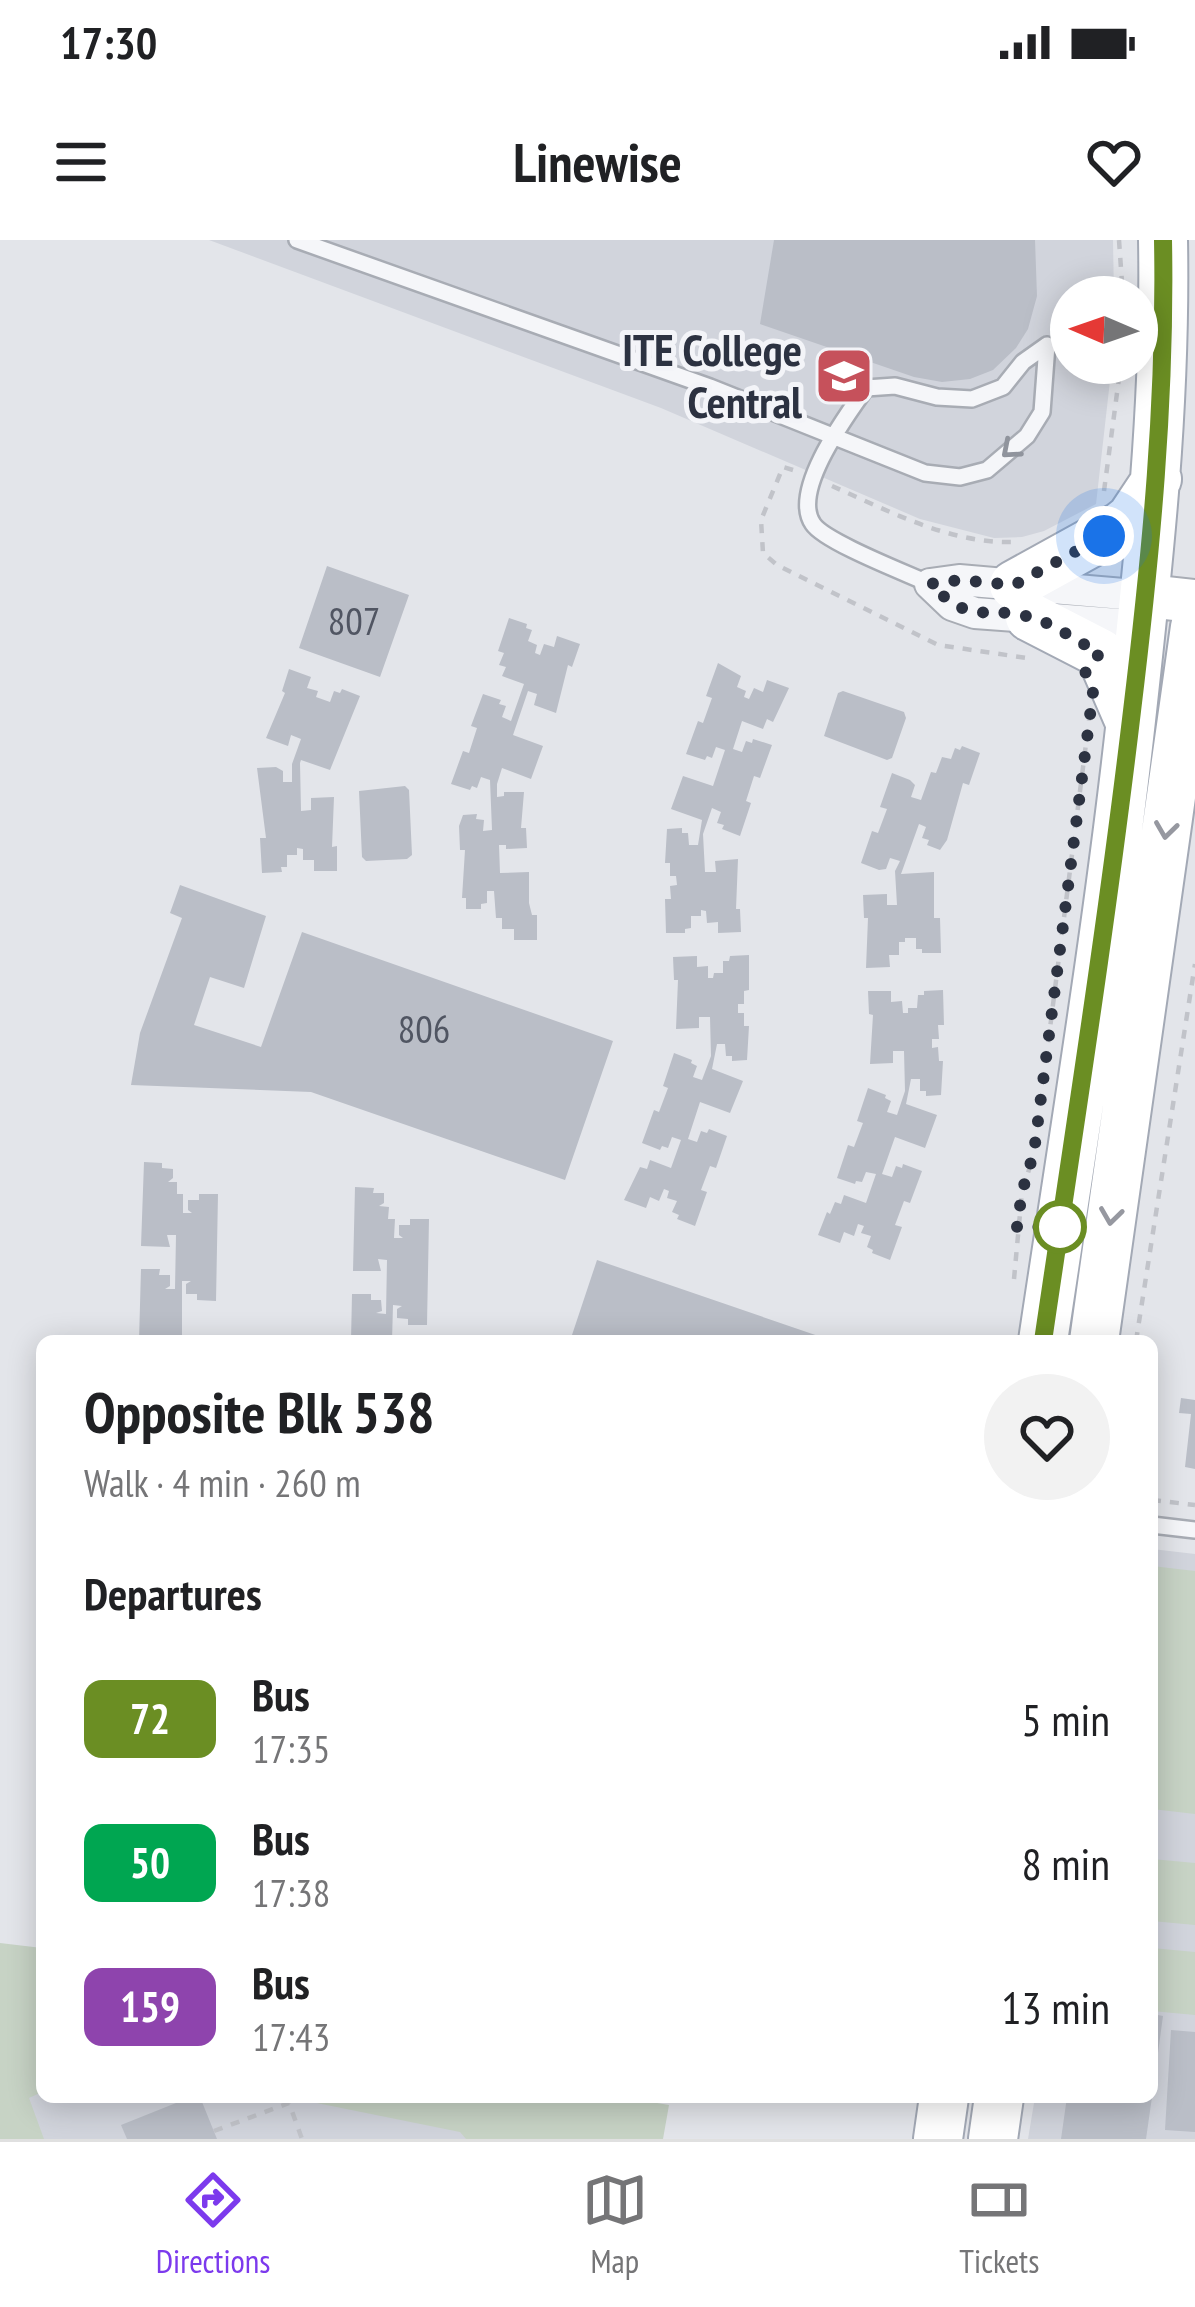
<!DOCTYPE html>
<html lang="en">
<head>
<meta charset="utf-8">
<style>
  body { margin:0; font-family:"PT Sans Narrow",sans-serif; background:#f2f2f2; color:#202124; height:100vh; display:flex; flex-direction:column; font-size:45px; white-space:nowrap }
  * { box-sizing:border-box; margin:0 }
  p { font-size:39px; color:#757577 }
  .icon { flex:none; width:66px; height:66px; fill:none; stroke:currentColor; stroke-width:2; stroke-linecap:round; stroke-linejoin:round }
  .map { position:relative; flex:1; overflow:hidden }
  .details { position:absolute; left:36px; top:1095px; width:1122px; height:768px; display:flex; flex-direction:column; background:#fff; border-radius:18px; box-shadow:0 6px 30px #0003 }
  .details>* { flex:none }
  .badge { padding:0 24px; border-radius:18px; font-size:42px; line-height:78px }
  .needle { width:78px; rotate:272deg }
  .fabs { position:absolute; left:1050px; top:36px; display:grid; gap:24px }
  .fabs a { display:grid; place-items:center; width:108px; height:108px; border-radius:50%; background:#fff; box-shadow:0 6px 30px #0003; font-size:60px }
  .you { position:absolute; width:60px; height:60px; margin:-30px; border:9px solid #fff; border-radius:50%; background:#1a73e8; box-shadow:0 0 0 18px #1a73e833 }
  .map>.badge { position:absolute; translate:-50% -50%; box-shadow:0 0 0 6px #fff }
  h2 { padding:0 48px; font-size:45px; line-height:108px }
  .round { display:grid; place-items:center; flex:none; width:126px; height:126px; border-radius:63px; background:#f2f2f2 }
  .summary { display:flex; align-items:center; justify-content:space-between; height:204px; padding:0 48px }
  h1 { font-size:57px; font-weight:800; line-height:90px }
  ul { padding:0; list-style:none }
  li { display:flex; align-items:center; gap:36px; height:144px; padding:0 48px }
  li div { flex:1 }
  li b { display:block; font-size:45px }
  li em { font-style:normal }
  li .badge { min-width:132px; font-weight:700; text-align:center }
  .status { display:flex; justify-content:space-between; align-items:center; height:84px; padding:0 60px; background:#fff; direction:ltr }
  .status svg { height:33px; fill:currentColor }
  header { display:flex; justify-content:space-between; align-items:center; height:156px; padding:0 48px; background:#fff; font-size:54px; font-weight:800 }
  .tabs { display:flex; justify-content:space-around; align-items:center; height:168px; border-top:3px solid #e0e0e0; background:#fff; font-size:33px; color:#757577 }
  .tabs a { display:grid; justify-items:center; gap:6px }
  .tabs .selected { color:#7c3aed }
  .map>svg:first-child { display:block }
  .built { fill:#d1d4dc }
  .green { fill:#c7d3c5 }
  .building { fill:#babec7 }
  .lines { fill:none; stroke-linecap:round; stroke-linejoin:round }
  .service-casing { stroke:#a8acb4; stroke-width:20 }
  .minor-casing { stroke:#a8acb4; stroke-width:34 }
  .secondary-casing { stroke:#a8acb4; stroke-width:46 }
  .primary-casing { stroke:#a3a9b5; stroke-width:52 }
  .path { stroke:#c1c3c9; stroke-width:4.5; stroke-dasharray:9 9; stroke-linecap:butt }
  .service { stroke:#f5f6f9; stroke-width:15 }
  .minor { stroke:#f5f6f9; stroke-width:30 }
  .secondary { stroke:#fff; stroke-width:42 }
  .primary { stroke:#fff; stroke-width:48 }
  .oneway { stroke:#90949d }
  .oneway2 { stroke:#9698a0 }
  .line-casing { stroke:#fff; stroke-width:27 }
  .line { stroke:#6b8e23; stroke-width:18 }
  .walk { stroke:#2c3241; stroke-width:12; stroke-dasharray:0 21.6 }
  .stop-dot { fill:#fff; stroke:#6b8e23; stroke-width:6 }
  .labels { text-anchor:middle; stroke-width:10; stroke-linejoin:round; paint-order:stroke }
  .number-label { font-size:39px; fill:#505562 }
  .poi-label { font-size:45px; font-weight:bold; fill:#2c3241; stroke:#f3f4f8; text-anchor:end }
</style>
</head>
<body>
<div class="status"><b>17:30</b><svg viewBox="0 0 49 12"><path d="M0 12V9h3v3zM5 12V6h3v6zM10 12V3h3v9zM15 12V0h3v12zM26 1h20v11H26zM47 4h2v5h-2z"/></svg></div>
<header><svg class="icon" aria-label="menu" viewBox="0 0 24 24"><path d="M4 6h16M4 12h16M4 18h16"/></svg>Linewise<svg class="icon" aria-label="heart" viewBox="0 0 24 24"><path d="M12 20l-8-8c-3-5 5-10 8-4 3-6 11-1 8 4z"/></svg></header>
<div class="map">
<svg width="1195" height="1899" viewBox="0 0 1195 1899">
  <rect width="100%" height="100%" fill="#e3e5ea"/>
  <path class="built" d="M 209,0 L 1113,0 L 1114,57 L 1071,57 L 1071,123 L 1112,123 L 1096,264 L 1044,291 L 1022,297 L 994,298 L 920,279 L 661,168 Z
    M 1152,1309 L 1195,1314 L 1195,1899 L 1028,1899 L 1035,1857 L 1152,1857 Z
    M 42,1806 L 42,1857 L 413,1857 L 559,1899 L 0,1899 Z"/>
  <path class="green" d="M 1152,1326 L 1195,1331 L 1195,1574 L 1152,1569 Z
    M 1152,1619 L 1195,1623 L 1195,1685 L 1152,1681 Z
    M 0,1703 L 42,1708 L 42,1852 L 29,1858 L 44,1899 L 0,1899 Z
    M 1152,1708 L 1195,1712 L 1195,1775 L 1152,1771 Z
    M 287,1857 L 622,1857 L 669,1865 L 663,1899 L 466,1899 L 460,1892 Z"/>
  <path class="building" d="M 774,0 L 1035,0 L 1037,56 L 1028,89 L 1016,108 L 993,130 L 970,139 L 942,142 L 914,137 L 760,84 Z
    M 327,326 L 409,355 L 380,437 L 299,408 Z
    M 509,378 L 527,384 L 526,388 L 532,390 L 528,401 L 537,405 L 535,413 L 540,415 L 544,404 L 554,407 L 557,396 L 580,404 L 572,427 L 568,425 L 556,473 L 534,465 L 537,454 L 528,451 L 513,495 L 543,506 L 531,539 L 502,528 L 497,544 L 497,557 L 504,556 L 504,552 L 524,552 L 521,588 L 526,588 L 527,608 L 506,609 L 506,605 L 499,605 L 500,633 L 529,632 L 529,663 L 532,675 L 537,675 L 537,700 L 514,700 L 514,689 L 502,689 L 502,678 L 496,678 L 494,651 L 487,651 L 487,663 L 481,664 L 481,669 L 466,669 L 466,658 L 462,658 L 465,610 L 460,610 L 459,586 L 463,575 L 477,574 L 476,579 L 484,580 L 483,591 L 492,590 L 490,540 L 481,537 L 477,548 L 472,546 L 470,550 L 451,544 L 463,511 L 469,513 L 477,488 L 471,486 L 483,454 L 501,460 L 499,464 L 506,466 L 502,477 L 511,481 L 524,444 L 502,436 L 506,427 L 499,425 L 504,413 L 498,411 Z
    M 718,423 L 741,436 L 737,447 L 746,451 L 744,457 L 749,459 L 754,448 L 763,452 L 767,440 L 789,448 L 773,482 L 767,479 L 763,489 L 742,481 L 733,509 L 742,512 L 746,501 L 752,503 L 753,499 L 772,505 L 760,538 L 754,536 L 746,561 L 751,563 L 740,596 L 722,589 L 724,585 L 717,583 L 721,572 L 712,568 L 703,594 L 705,632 L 716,632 L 715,621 L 738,619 L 736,669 L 740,669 L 741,692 L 718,693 L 718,682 L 707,683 L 706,671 L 701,670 L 701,676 L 691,676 L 691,688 L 685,689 L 685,693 L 666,693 L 665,659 L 671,659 L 670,646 L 677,645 L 676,636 L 670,636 L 670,623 L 665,623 L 667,589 L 682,588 L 682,593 L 688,593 L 689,605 L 698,605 L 702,580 L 671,569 L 683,536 L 713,546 L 725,510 L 716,507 L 712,518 L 707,516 L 705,520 L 686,514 L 698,481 L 703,483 L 712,458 L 706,456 Z
    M 289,429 L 311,437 L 307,448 L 318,451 L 316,457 L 330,462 L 334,451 L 340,453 L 342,449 L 360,456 L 330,530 L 301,520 L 300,523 L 301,571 L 311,570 L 311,558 L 334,557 L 332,607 L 337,606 L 337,631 L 314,631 L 314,620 L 303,620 L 303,609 L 297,608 L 297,615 L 287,615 L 287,627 L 281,627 L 282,632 L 262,633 L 260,598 L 266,598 L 257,528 L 276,527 L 283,531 L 283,542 L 292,542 L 292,524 L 301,499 L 291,495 L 288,506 L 266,498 L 285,453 L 282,451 Z
    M 843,451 L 904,472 L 906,478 L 892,518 L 887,520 L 824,496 L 838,453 Z
    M 962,506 L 980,513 L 969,545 L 963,543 L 947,600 L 940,610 L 927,605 L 929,600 L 922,598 L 926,587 L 919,584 L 901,634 L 934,632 L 934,678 L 940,678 L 941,713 L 922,713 L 922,709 L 916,709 L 916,698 L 905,698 L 905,702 L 899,702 L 899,715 L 889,715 L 890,727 L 866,728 L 868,678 L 864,678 L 863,655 L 887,654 L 887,665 L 897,665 L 895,631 L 900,621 L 890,618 L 886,629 L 879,630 L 861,623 L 872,591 L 878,593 L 887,569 L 880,567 L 892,533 L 910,540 L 915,545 L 911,557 L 921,560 L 931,532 L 936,533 L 942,517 L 951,519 L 955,508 L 960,510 Z
    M 405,546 L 409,550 L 412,615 L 407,619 L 366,621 L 362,617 L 359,551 Z
    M 180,645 L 266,676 L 244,748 L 210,737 L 194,785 L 261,807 L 302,692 L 613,801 L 565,940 L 311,852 L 131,845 L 140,793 L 182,678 L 170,673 Z
    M 749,715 L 749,750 L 744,751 L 744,764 L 738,764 L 738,773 L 744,773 L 744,786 L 749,786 L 747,820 L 732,821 L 732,816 L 726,816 L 725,804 L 717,804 L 712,829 L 743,841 L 730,873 L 700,862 L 688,899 L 697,902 L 701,891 L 707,893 L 709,889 L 727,896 L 716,928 L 710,926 L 701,950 L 707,952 L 695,986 L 677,979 L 679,975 L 672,972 L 677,961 L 667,958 L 669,951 L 664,949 L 659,961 L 650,957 L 646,968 L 624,960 L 640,927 L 647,929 L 650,920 L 671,928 L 681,900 L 672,897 L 668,908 L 662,906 L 660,910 L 642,903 L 654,870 L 659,872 L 668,848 L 663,846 L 674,813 L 692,820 L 691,823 L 697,826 L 693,837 L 702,840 L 711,816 L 710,777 L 699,777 L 699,788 L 676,789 L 678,740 L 674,740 L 673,717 L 697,716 L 697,727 L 708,726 L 708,738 L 713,738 L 714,733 L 723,733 L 723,721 L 729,721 L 730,716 Z
    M 943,750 L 944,785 L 938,785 L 939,799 L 932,799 L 932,808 L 938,807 L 939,821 L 943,821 L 941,855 L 926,856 L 926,851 L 920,851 L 920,839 L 911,839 L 906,864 L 937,875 L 925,908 L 895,897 L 882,934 L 892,937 L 896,926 L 902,928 L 903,924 L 922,931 L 910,963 L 904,961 L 895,985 L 902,987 L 890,1020 L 872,1013 L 873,1010 L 867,1007 L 871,996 L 861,993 L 864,986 L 858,984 L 854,996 L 844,992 L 840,1003 L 818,995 L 827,972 L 830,974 L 835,962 L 841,964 L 844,955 L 866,963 L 876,934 L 866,932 L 862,942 L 856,941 L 855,944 L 837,938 L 848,905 L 854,907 L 863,883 L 857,881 L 868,848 L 886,855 L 885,858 L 891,861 L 887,872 L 897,875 L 905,851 L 904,811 L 893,811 L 893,823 L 870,824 L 873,775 L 869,774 L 868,751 L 891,751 L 891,762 L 902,761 L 903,773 L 908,773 L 908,768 L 917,768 L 918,755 L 924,755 L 924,751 Z
    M 144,922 L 162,923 L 162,928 L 173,929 L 173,938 L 168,942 L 177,942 L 177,954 L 183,954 L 183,973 L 192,973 L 188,970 L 188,960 L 199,960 L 199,954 L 218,954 L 216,1061 L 197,1060 L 197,1054 L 186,1054 L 186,1044 L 191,1041 L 182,1041 L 182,1101 L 139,1101 L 141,1029 L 160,1029 L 159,1035 L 170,1035 L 170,1046 L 165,1049 L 175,1049 L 176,995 L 167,995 L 170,1007 L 141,1006 Z
    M 355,947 L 374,948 L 373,953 L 384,953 L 384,963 L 379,966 L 389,967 L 388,979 L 395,979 L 394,998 L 403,998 L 399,995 L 399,985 L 410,985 L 410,979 L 429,979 L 427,1085 L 408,1085 L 408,1079 L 397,1078 L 397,1069 L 402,1066 L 393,1065 L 392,1101 L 351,1101 L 352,1054 L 371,1054 L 371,1060 L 381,1060 L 382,1071 L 376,1073 L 386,1074 L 387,1020 L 378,1019 L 381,1031 L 353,1031 Z
    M 597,1020 L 830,1100 L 830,1101 L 570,1101 Z
    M 1181,1158 L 1195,1160 L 1195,1229 L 1185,1227 L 1191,1174 L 1179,1173 Z
    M 1152,1774 L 1163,1776 L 1155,1835 L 1152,1835 Z
    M 1171,1790 L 1195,1792 L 1195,1892 L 1165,1890 Z
    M 191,1857 L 200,1857 L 217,1899 L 127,1899 L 121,1885 Z
    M 1067,1857 L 1152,1857 L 1146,1899 L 1061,1899 Z"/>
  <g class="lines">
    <defs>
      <path id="service" d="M 297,0 L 710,147 L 925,233 L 960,237 L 987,230 L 1027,196 L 1042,172 L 1047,105
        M 930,344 C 906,333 825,302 813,284 C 790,251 847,175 866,148 L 895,146 L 937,157 L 972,159 L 1003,147 L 1023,122 L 1047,105
        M 1152,1285 L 1195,1290"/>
      <path id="minor" d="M 930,344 L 952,365 L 975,373 L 1144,386
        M 930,344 L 959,340 L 1147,356"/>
      <path id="secondary" d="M 1147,356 L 1195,361"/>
      <path id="primary" d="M 1014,345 L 1121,286 L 1131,278 L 1157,239
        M 1030,377 L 1100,413 L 1129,480
        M 1043,1101 C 1074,894 1108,688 1131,480 C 1149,318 1166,164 1163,0
        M 1094,1101 L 1195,387
        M 938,1899 L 944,1857
        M 993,1899 L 999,1857"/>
    </defs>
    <use href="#service" class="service-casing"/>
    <use href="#minor" class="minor-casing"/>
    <use href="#secondary" class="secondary-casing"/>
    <use href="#primary" class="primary-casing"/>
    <path class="path" d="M 1119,0 L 1123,57
      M 793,230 L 783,227 L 761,280 L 763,313 L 777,325 L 938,405 L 1027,418
      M 832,246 C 889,271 950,304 1014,302
      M 1104,251 L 1121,123
      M 1046,820 L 1089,480
      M 1014,1039 L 1022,952 L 1032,920
      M 1136,1101 L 1195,724
      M 1152,1260 L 1195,1265
      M 214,1891 L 289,1863 L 302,1899"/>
    <use href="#service" class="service"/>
    <use href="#minor" class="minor"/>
    <use href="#secondary" class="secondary"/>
    <use href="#primary" class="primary"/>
  </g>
  <defs><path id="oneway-chevron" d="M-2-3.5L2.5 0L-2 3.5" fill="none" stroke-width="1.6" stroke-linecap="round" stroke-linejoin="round" transform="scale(3)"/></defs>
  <use class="oneway" href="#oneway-chevron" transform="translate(1010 210) rotate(139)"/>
  <g class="oneway2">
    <use href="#oneway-chevron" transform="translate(1166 590) rotate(98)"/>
    <use href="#oneway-chevron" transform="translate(1111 976) rotate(98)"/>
  </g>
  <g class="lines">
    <defs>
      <path id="line" d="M 1043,1101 C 1074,891 1107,682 1132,471 C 1151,314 1166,159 1163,0"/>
    </defs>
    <use href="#line" class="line-casing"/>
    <use href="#line" class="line"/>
    <path class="walk" d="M 1060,987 L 1017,987 L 1022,952 L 1034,912 L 1093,452 L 1085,431 L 1100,413 C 1078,402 1053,383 1030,377 C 981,364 975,388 930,344 L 959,340 L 1014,345 L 1104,296"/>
  </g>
  <defs>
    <symbol id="university-square" viewBox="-11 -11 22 22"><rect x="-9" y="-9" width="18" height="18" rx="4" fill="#c6515b" stroke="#f3f4f8"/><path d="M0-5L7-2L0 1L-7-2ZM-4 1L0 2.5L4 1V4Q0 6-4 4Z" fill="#fff"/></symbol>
  </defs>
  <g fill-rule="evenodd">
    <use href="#university-square" x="811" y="103" width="66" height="66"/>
  </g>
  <circle class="stop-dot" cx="1060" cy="987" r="24"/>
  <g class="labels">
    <g class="number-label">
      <text x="354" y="395">807</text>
      <text x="424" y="803">806</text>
    </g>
    <g class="poi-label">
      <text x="802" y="126">ITE College<tspan x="802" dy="52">Central</tspan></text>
    </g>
  </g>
</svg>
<div class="fabs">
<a><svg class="needle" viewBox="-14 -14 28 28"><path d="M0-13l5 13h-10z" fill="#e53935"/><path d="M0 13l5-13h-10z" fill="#757577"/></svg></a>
</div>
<div class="you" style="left:1104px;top:296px"></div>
<section class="details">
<div class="summary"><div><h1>Opposite Blk 538</h1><p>Walk · 4 min · 260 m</p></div><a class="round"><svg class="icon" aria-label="heart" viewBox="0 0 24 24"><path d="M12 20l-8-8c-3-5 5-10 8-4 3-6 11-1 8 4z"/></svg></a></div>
<h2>Departures</h2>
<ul>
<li><span class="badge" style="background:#6b8e23;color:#fff">72</span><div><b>Bus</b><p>17:35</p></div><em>5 min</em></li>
<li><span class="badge" style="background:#00a651;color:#fff">50</span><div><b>Bus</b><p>17:38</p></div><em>8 min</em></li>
<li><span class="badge" style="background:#8e44ad;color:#fff">159</span><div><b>Bus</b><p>17:43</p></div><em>13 min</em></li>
</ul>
</section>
</div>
<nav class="tabs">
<a class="selected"><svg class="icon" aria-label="directions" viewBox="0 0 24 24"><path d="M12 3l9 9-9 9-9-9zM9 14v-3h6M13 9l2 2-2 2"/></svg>Directions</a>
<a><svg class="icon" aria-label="map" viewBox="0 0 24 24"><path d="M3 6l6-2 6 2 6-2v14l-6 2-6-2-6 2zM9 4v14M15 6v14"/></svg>Map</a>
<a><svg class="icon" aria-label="tickets" viewBox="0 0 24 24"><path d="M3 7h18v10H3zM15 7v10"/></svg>Tickets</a>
</nav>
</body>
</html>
